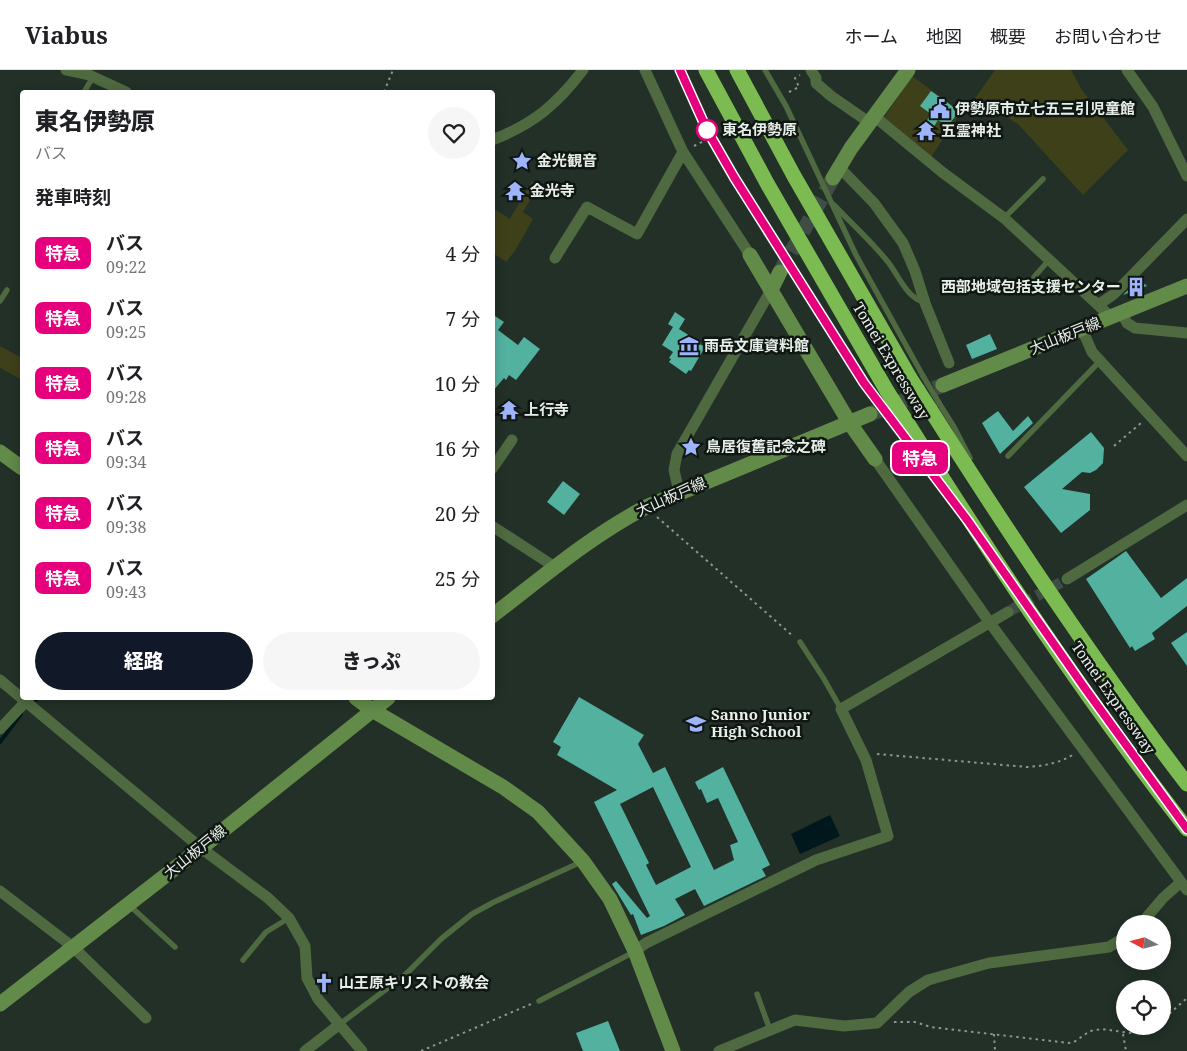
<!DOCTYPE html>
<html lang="ja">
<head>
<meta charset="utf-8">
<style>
  body { margin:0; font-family:"Noto Serif","Noto Sans JP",serif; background:#f6f6f6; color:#202124; height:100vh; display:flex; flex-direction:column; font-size:19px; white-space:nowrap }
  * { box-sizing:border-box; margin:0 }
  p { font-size:16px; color:#757577 }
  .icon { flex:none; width:28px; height:28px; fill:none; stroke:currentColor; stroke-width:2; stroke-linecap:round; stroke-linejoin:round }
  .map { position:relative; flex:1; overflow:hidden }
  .side { position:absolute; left:20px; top:20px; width:475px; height:610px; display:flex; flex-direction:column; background:#fff; border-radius:5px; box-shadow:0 2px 12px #0003 }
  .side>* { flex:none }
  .badge { padding:0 10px; border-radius:8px; font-size:18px; line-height:32px }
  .needle { width:32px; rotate:277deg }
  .tools { position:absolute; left:1116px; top:845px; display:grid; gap:10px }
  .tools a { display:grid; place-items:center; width:55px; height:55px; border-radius:50%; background:#fff; box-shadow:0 2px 12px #0003; font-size:25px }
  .map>.badge { position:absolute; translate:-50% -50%; box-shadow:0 0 0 2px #fff }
  h2 { padding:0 15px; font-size:19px; line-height:45px }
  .round { display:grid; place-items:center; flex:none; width:52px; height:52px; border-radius:26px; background:#f6f6f6 }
  .overview { display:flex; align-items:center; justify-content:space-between; height:85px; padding:0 15px }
  h1 { font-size:24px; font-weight:800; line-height:38px }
  .cta { display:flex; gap:10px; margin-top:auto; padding:10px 15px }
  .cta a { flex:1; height:58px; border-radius:30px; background:#111827; color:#fff; font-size:20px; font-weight:800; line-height:58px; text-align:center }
  .cta a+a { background:#f6f6f6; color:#202124 }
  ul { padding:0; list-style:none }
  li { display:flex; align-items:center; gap:15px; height:65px; padding:0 15px }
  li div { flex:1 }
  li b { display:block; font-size:19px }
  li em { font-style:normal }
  li .badge { min-width:55px; font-weight:700; text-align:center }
  header { display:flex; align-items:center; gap:30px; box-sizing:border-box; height:70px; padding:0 25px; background:#fff; border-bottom:1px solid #e0e0e0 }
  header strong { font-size:24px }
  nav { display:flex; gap:28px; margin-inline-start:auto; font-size:18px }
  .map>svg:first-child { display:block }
  .green { fill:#3e401a }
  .water { fill:#00181b }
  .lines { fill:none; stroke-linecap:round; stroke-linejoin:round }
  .stream { stroke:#00181b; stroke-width:4 }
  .building { fill:#53b1a0; fill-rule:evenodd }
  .street-tunnel { stroke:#3f4d44; stroke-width:11; stroke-dasharray:11 5.5; stroke-linecap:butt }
  .secondary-tunnel { stroke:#3f4d44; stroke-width:15; stroke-dasharray:15 8; stroke-linecap:butt }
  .path { stroke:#8c9790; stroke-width:2; stroke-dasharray:2.5 4; stroke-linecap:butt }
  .lane { stroke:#4f6940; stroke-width:5.5 }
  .street { stroke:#4f6940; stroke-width:11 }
  .secondary { stroke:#628a49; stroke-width:15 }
  .highway { stroke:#7cbb52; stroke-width:15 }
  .lane-bridge { stroke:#4f6940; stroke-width:5.5 }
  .highway-bridge { stroke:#7cbb52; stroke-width:15 }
  .line-casing { stroke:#fff; stroke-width:11 }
  .line { stroke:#e6007e; stroke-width:8 }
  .stop-dot { fill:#fff; stroke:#e6007e; stroke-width:2.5 }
  .labels { text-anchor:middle; stroke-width:5; stroke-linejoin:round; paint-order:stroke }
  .poi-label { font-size:15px; font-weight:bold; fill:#e6efe9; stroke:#101612; text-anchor:start }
  .stop-label { font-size:15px; font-weight:bold; fill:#e6efe9; stroke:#101612; text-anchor:start }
  .street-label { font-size:15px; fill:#e6efe9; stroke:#101612 }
</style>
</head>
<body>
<header>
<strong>Viabus</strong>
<nav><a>ホーム</a><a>地図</a><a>概要</a><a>お問い合わせ</a></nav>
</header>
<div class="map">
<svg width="1187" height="981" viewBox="0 0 1187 981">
  <rect width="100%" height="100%" fill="#223027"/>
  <path class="green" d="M 995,0 L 1071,0 L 1082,20 L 1128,80 L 1083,125 L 1018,54 L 975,28 Z
    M 912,6 L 961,42 L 931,87 L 883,49 Z
    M 532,111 L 539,115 L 523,142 L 533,149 L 515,181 L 506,192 L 493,183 L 493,138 L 510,149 Z
    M 0,276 L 22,288 L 22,310 L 0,298 Z"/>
  <path class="water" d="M 830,745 L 840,766 L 800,784 L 791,764 Z"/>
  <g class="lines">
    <path class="stream" d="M 35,630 L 39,628
      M 0,672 L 21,644"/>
  </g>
  <path class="building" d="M 931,21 L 959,41 L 948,56 L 938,50 L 927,68 L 919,63 L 931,44 L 920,36 Z
    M 1139,209 L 1147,216 L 1123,225 Z
    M 675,242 L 685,249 L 679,259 L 701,273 L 700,274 L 705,277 L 691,301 L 689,300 L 686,304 L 669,292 L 671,289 L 669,288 L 673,282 L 662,275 L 673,257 L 668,254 Z
    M 492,244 L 504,252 L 498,260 L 518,275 L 524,267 L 540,279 L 516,310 L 509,305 L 506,310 L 504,308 L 492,322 Z
    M 990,264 L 997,279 L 972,289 L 966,275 Z
    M 998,341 L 1013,361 L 1028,346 L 1033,353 L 1000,384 L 982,353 Z
    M 1091,362 L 1104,378 L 1103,393 L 1096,400 L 1090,403 L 1082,402 L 1062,419 L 1090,424 L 1090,440 L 1061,463 L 1024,417 Z
    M 563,411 L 580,424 L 564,445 L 547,432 Z
    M 1126,481 L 1161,528 L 1187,508 L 1187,536 L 1152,563 L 1155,569 L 1135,581 L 1132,576 L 1130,578 L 1086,509 Z
    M 1187,562 L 1187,596 L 1171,573 Z
    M 579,627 L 644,665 L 638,674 L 653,703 L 665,697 L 714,800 L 734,790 L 730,775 L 738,772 L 718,728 L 707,733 L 701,719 L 699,720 L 695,712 L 723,697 L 770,795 L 762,799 L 766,806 L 704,836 L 695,819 L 675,829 L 685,845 L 664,856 L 641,865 L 633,844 L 631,845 L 612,814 L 616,811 L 647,848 L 650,846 L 594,732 L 617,720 L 557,685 L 561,677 L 553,672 ZM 653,717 L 691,797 L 656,815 L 646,795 L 649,793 L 620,734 Z
    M 608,951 L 620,981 L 583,981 L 576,963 Z"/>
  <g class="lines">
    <path class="street-tunnel" d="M 1008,542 L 1067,509"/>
    <path class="secondary-tunnel" d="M 780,202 L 833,108
      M 870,344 L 943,315"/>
    <path class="path" d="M 384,22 L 393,0
      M 789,22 L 799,17 L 795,8 L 800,5
      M 694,76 L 704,71
      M 1114,376 L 1141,353
      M 657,447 L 794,567
      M 877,684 L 1027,697 C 1044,696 1060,693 1074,684
      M 894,952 L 915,952 L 931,957 L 1069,973 L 1074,972 L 1090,961 L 1102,959 L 1130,963 L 1155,956
      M 1162,954 L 1166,951 L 1169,944 L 1187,928
      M 994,964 L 995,981
      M 1123,964 L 1126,981
      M 421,981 L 531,934"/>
    <path class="lane" d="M 680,0 L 707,60 L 734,107 L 803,219 L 874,327
      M 765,0 L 786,36 L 856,185 L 923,306
      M 84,22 L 93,7
      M 834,135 C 852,154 872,172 888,192 C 899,206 906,227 924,232
      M 1004,148 L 1043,109
      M 1034,207 L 1050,189
      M 0,231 L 7,220
      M 939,333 L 954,357 L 970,388
      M 892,352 L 929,400
      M 1008,386 L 1100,291
      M 800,572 L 824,609 L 841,639
      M 129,835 L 175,877
      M 243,890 L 266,862 L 289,848
      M 757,924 L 770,960
      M 539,931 L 634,882
      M 340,954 L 405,905 L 441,869 L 472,844 L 494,832 L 581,792"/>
    <path class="street" d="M 66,0 L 89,5 L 126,22
      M 645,0 L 683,82 L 750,185
      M 811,0 L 816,8 L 816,13 L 831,26 L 870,53
      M 1127,0 L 1153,37 L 1187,106
      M 874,46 L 942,102 L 1004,148 L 1111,247
      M 492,70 C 534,54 557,34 583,0
      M 839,97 L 874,133 L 903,173 L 915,201 L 925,233 L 949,293
      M 555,188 L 587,137 L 637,164 L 683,82
      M 1098,235 L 1114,224 L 1187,149
      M 1122,243 L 1127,253 L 1135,258 L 1187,263
      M 1082,259 L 1092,282 L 1187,386
      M 875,389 L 990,553 L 1187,820
      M 492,399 L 512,370
      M 679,422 L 674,400 L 677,384 L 771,220
      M 492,456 L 555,497
      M 1067,509 L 1187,435
      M 0,610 L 201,778 L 268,828 L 289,848 L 305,876 L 307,908 L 318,929 L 362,981
      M 0,659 L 29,628
      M 0,821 L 73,877 L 146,948
      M 1141,854 L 1163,828 L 1181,812
      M 635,881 L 646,873 L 816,790 L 888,766 L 866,690 L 841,639 L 1008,542
      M 305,981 L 340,954
      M 719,981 L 795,950 L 844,956 L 877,953 L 909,922 L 928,910 L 989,893 L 1109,877 L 1125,867"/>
    <path class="secondary" d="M 833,108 L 851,78 L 908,0
      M 750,185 L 849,352 L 875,389
      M 771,220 L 780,202
      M 943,315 L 1187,216
      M 0,382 L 22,398
      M 492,546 C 543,507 589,467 646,437 L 870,344
      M 356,628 L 372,640 L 503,717 L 538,742 L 583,791 L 610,829 L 635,881 L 673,981
      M 0,934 L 201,778 L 388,628"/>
    <path class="highway" d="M 706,0 L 768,115 L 887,321
      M 737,0 L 794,106 L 910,308
      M 930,339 C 1011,467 1095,594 1187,714
      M 905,349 C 993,489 1085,628 1187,759"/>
    <path class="lane-bridge" d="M 923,306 L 939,333
      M 874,327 L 892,352"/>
    <path class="highway-bridge" d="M 910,308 L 930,339
      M 887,321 L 905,349"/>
  </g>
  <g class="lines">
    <defs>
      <path id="line" d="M 680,0 L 707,60 L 734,107 L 864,313 L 968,451 L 1084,617 L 1187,759"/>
    </defs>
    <use href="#line" class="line-casing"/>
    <use href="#line" class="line"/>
  </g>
  <defs>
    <symbol id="civic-bare" viewBox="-9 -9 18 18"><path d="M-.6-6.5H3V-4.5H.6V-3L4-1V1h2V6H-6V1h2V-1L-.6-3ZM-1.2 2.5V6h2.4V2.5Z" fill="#9eb4fd" stroke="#101612" stroke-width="2.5" paint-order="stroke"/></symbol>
    <symbol id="temple-bare" viewBox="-9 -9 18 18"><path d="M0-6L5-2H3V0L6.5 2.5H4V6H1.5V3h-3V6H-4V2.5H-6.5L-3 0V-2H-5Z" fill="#9eb4fd" stroke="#101612" stroke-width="2.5" paint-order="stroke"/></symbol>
    <symbol id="sight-bare" viewBox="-9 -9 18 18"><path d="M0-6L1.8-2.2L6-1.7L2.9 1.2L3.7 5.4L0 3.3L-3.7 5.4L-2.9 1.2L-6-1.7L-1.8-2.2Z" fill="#9eb4fd" stroke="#101612" stroke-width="2.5" paint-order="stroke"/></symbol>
    <symbol id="building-bare" viewBox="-9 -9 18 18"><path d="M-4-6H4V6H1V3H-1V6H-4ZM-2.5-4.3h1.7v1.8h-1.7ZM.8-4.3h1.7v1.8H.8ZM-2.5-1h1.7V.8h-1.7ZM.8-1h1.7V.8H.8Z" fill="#9eb4fd" stroke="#101612" stroke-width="2.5" paint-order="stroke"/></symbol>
    <symbol id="museum-bare" viewBox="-9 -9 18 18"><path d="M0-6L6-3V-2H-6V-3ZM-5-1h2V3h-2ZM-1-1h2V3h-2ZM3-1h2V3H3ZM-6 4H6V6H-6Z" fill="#9eb4fd" stroke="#101612" stroke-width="2.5" paint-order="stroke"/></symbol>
    <symbol id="school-bare" viewBox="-9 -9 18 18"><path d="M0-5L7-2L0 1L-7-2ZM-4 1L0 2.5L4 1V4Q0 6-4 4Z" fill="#9eb4fd" stroke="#101612" stroke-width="2.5" paint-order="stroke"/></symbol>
    <symbol id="church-bare" viewBox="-9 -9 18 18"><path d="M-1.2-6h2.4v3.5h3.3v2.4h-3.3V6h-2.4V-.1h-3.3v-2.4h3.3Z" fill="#9eb4fd" stroke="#101612" stroke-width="2.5" paint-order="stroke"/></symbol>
  </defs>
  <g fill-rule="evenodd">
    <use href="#civic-bare" x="926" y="25" width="28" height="28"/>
    <use href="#temple-bare" x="912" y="47" width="28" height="28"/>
    <use href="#sight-bare" x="508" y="77" width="28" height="28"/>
    <use href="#temple-bare" x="501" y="107" width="28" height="28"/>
    <use href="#building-bare" x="1122" y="203" width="28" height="28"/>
    <use href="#museum-bare" x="675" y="262" width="28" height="28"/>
    <use href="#temple-bare" x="495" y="326" width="28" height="28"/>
    <use href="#sight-bare" x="677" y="363" width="28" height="28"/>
    <use href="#school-bare" x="682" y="640" width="28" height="28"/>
    <use href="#church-bare" x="310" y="899" width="28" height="28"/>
  </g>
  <circle class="stop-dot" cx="707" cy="60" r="10"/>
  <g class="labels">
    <g class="poi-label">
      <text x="955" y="44">伊勢原市立七五三引児童館</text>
      <text x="941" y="66">五霊神社</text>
      <text x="537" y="96">金光観音</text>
      <text x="530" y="126">金光寺</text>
      <text x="1121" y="222" text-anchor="end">西部地域包括支援センター</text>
      <text x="704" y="281">雨岳文庫資料館</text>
      <text x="524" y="345">上行寺</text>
      <text x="706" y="382">鳥居復舊記念之碑</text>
      <text x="711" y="650">Sanno Junior<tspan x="711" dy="17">High School</tspan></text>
      <text x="339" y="918">山王原キリストの教会</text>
    </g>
    <g class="stop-label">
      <text x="722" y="65">東名伊勢原</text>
    </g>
    <g class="street-label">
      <text transform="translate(1065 266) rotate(-22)" y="5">大山板戸線</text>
      <text transform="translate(891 291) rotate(59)" y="5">Tomei Expressway</text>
      <text transform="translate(671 427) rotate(-24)" y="5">大山板戸線</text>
      <text transform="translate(1113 628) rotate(55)" y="5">Tomei Expressway</text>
      <text transform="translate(195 782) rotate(-39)" y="5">大山板戸線</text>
    </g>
  </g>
</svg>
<div class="tools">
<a><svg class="needle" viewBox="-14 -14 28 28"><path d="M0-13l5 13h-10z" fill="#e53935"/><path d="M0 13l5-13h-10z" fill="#757577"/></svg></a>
<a><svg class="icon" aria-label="locate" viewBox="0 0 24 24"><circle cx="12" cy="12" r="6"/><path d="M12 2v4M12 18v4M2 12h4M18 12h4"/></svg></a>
</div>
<b class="badge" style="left:920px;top:388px;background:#e6007e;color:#fff">特急</b>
<section class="side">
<div class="overview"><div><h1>東名伊勢原</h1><p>バス</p></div><a class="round"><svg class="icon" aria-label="heart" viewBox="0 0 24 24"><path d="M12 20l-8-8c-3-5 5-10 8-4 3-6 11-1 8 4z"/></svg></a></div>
<h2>発車時刻</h2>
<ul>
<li><span class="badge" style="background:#e6007e;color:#fff">特急</span><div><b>バス</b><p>09:22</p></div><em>4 分</em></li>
<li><span class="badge" style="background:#e6007e;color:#fff">特急</span><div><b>バス</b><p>09:25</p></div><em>7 分</em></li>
<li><span class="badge" style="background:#e6007e;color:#fff">特急</span><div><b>バス</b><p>09:28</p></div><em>10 分</em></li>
<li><span class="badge" style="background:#e6007e;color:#fff">特急</span><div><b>バス</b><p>09:34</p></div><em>16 分</em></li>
<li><span class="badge" style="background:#e6007e;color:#fff">特急</span><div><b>バス</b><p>09:38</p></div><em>20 分</em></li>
<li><span class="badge" style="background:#e6007e;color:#fff">特急</span><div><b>バス</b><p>09:43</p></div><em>25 分</em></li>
</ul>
<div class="cta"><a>経路</a><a>きっぷ</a></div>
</section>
</div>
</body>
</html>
